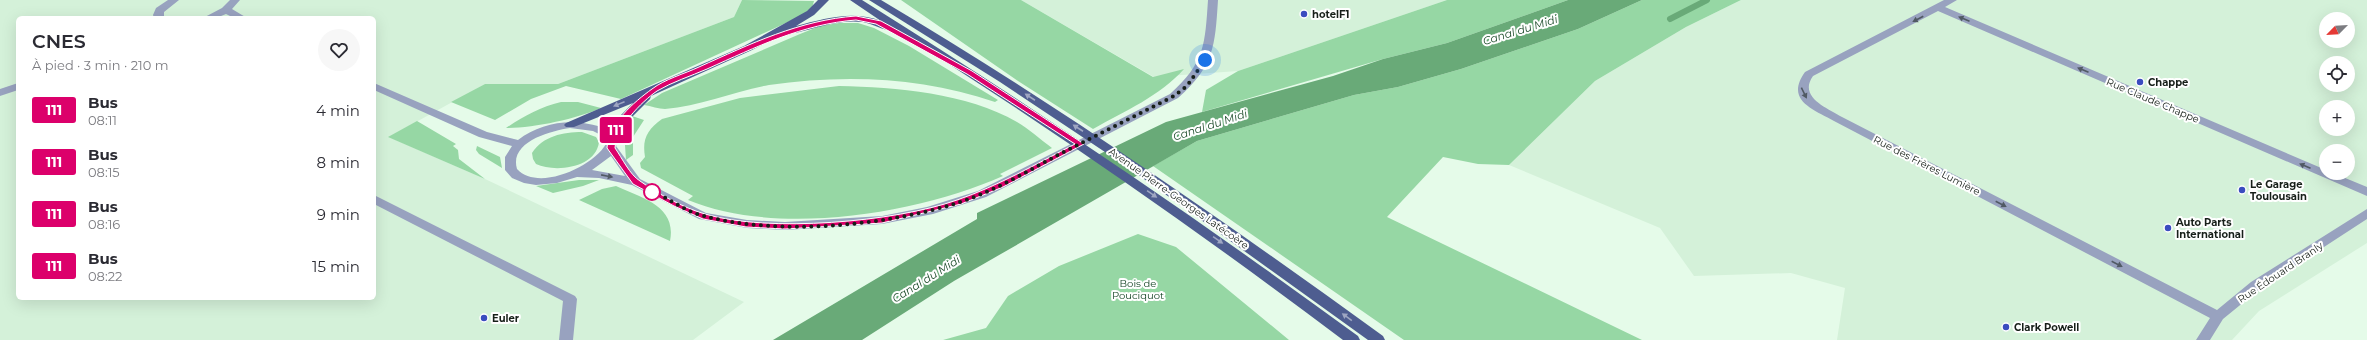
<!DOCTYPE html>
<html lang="fr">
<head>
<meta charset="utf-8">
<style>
  body { margin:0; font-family:Montserrat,sans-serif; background:#f7f7f7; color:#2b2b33; height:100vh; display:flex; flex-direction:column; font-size:15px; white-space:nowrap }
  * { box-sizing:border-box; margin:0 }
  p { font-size:13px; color:#7c7c81 }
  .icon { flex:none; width:22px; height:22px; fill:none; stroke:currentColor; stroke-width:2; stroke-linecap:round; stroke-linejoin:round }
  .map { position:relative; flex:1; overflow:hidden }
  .side { position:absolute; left:16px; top:16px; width:360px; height:284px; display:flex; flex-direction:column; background:#fff; border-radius:6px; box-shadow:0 4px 16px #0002 }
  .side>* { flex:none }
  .badge { padding:0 8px; border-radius:3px; font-size:14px; line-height:26px }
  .needle { width:26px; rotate:246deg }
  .buttons { position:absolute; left:2319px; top:12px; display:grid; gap:8px }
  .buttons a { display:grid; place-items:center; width:36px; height:36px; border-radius:50%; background:#fff; box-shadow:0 4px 16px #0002; font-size:20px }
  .you { position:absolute; width:20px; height:20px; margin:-10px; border:3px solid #fff; border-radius:50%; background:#1a73e8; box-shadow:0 0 0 6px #1a73e833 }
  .map>.badge { position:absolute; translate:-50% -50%; box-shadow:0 0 0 2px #fff }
  .round { display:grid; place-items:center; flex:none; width:42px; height:42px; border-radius:21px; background:#f7f7f7 }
  .head { display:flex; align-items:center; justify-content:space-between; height:68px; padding:0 16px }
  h1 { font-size:19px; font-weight:600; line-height:30px }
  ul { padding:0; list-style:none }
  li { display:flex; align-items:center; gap:12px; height:52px; padding:0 16px }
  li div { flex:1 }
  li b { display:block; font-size:15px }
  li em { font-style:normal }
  li .badge { min-width:44px; font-weight:700; text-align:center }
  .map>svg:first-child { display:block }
  .built { fill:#d4f1d9; fill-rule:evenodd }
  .green { fill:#96d7a4 }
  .water { fill:#69aa78 }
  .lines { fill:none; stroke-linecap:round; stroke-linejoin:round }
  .stream { stroke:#69aa78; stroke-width:6 }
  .minor { fill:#98a2bf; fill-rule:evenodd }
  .major { fill:#4e5d90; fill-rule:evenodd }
  .oneway { fill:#515a64 }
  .oneway2 { fill:#9ea6c2 }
  .line { fill:#dc006b; stroke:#fff; fill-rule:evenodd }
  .walk { stroke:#171f19; stroke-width:4; stroke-dasharray:0 7.2 }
  .poi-dot { fill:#3a4cbf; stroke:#fff; stroke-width:1.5 }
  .stop-dot { fill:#fff; stroke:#dc006b; stroke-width:2 }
  .labels { text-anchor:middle; stroke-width:4; stroke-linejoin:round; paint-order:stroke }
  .poi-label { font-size:10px; font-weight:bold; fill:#171f19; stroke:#fff; text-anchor:start }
  .street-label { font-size:10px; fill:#171f19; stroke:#fff }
  .park-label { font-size:10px; fill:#0c3e1d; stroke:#fff }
  .water-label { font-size:11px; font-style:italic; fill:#1a4a28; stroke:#fff }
</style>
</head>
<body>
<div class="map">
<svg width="2367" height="340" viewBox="0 0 2367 340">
  <rect width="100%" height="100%" fill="#e5fbe9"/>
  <path class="built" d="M 0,0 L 742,0 L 734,17 L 558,84 L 485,84 L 389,137 L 485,179 L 744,302 L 693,340 L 0,340 ZM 18,18 L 374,18 L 374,298 L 18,298 Z
    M 1021,0 L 1447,0 L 1238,71 L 1154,77 Z
    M 1741,0 L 2367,0 L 2367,243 L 2259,311 L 2232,340 L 1837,340 L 1845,288 L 1791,273 L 1694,276 L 1660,228 L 1509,165 L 1595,81 L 1686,27 ZM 2326,19 L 2348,19 L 2348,41 L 2326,41 ZM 2326,63 L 2348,63 L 2348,85 L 2326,85 ZM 2326,107 L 2348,107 L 2348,129 L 2326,129 ZM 2326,151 L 2348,151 L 2348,173 L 2326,173 Z"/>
  <path class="green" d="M 742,0 L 814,1 L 812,8 L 799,17 L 621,99 L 566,86 L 531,99 L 495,120 L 451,102 L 485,84 L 558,84 L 734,17 Z
    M 901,0 L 1021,0 L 1153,77 L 1184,69 C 1160,96 1125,111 1093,129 L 1018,81 Z
    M 1447,0 L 1568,0 L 1447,43 L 1383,59 L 1202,112 L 1206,90 L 1238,71 Z
    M 1642,0 L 1741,0 L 1686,27 L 1595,81 L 1509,165 L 1478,164 L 1443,157 L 1387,217 L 1642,340 L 1404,340 L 1153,166 L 1197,141 L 1354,95 L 1398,87 L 1461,69 L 1578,29 Z
    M 839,23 L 858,23 L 874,28 L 909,46 L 998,100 L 995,102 C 923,77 844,74 769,85 C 735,91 700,106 665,109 C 659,109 651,106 644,105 L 662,93 L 800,34 L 820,26 Z
    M 839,86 C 896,87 967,93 1017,122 C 1029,129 1040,139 1052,148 L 1000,174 L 1003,176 C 918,214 776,237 688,200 L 693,196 L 641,168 L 640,163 L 645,157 C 642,139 647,130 662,119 L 740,98 Z
    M 561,102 L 578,102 L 601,108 C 576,119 534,128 506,128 C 524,116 540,107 561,102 Z
    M 632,116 L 644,120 L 633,137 L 633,155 L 626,160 L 624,131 Z
    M 417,121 L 456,144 L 453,146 L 458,150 L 459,159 L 485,179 L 388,137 Z
    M 582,132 L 596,137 L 599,142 C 596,168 555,173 536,164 L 533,159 L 532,153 C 543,136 563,132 582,132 Z
    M 477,146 L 500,157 L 502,168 L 479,154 L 476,150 Z
    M 579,180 L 599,180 L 583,186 L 553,193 L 536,186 Z
    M 616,186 C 642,198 677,206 670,241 L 579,200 L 602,189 Z
    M 1138,234 L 1176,247 L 1289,340 L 943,340 L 986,328 L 1008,296 L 1059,266 Z"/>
  <path class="water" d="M 1568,0 L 1642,0 L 1578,29 L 1461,69 L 1398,87 L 1354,95 L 1197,141 L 954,281 L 862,340 L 773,340 L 977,219 L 977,213 L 1166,122 L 1333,76 L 1383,59 L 1447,43 Z"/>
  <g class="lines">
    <path class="stream" d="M 1670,19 L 1707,0"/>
    <path class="minor" d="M 168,0 L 179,0 L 164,12 L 164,18 L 154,18 L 153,15 L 156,8 Z
      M 230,0 L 240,0 L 232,9 L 247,18 L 234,18 L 226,14 L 216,18 L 203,18 L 222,8 Z
      M 1208,0 L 1218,0 C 1215,47 1214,66 1178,98 L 986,197 L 933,214 L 882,224 L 785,230 L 747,228 L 699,219 L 632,185 L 599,178 L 577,177 L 557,183 L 536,185 L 524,183 L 512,178 L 505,170 L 505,157 L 512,146 L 479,137 L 374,90 L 374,83 L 487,132 L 518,140 C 545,119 583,117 613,132 L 617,144 L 616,146 L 640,179 L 706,213 L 747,220 L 785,222 L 882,216 L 927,207 L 978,191 L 1170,94 C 1205,63 1205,44 1208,0 ZM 570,128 L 593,131 L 603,136 L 606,144 C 593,167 538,192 517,169 C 509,142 550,131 570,128 ZM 611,156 L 625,176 L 592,170 Z
      M 1944,0 L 1957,0 L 1945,7 L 2326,170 L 2326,173 L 2333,173 L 2367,187 L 2367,196 L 1938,11 L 1813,76 C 1798,97 1827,108 1842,117 L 2217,310 L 2251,282 L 2367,209 L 2367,219 L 2261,288 L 2223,319 L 2210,340 L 2196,340 L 2210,318 L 1834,121 C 1812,109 1785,100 1805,72 Z
      M 18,83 L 18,90 L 0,96 L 0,89 Z
      M 374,195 L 575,296 L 577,299 L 573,340 L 559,340 L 563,301 L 374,204 Z"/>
    <path class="major" d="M 818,0 L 829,0 L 814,15 L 796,26 C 824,19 853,10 881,21 L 850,0 L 862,0 C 1032,106 1197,218 1358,336 L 1360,340 L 1343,340 C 1197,230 1047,125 892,28 L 887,30 C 879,28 872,24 863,22 C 839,19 817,28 795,33 L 790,30 L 752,50 L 651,96 L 650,99 L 630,119 L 615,143 L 611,144 L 605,141 L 621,115 L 633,103 L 574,127 L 566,127 L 564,125 L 566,123 L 744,46 L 807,11 Z
      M 869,0 L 881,0 C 1055,103 1220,218 1383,336 L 1385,340 L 1368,340 L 1126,166 L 1000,82 Z"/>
  </g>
  <defs><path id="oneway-solid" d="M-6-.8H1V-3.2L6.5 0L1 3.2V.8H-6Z"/></defs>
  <g class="oneway">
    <use href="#oneway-solid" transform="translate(1918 19) rotate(152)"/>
    <use href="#oneway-solid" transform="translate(1964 19) rotate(-157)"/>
    <use href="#oneway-solid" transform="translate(2083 70) rotate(-157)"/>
    <use href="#oneway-solid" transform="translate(1804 93) rotate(64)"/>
    <use href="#oneway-solid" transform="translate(2305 166) rotate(-157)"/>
    <use href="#oneway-solid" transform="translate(607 176) rotate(11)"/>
    <use href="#oneway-solid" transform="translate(2001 204) rotate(27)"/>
    <use href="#oneway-solid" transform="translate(2117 264) rotate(27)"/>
  </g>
  <g class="oneway2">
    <use href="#oneway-solid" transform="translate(1030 97) rotate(-147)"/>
    <use href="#oneway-solid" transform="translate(619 104) rotate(158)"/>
    <use href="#oneway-solid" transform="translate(1078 128) rotate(-147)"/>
    <use href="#oneway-solid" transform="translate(1152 194) rotate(35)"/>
    <use href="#oneway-solid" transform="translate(1218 240) rotate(35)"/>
    <use href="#oneway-solid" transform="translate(1347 317) rotate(-144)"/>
  </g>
  <path class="line" d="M 856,16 L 881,21 L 972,71 L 1084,144 L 1003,187 L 961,204 L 882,223 L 785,229 L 746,227 L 703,219 L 674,206 L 633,184 L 607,148 C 608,124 634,102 652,89 C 665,79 684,74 699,67 C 750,44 800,20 856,16 ZM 856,20 L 876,24 L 967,74 L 1075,144 C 1036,164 998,186 957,200 C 895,222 768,233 705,214 C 684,208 658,194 640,181 C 630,175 622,158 615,148 C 616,128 641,102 657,91 C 672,82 691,76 707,69 C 756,47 803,24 856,20 Z"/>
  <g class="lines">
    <path class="walk" d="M 652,192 C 670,198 685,212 704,216 C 779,236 884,226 957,203 C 993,192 1026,172 1058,155 C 1097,135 1135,116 1174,96 L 1187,86 L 1205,60"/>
  </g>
  <g class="poi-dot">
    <circle cx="1304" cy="14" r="4"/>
    <circle cx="2140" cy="82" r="4"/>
    <circle cx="2242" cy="190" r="4"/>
    <circle cx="2168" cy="228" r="4"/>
    <circle cx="484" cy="318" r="4"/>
    <circle cx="2006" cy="327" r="4"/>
  </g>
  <circle class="stop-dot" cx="652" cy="192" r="8"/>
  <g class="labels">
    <g class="poi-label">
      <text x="1312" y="18">hotelF1</text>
      <text x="2148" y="86">Chappe</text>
      <text x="2250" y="188">Le Garage<tspan x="2250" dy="12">Toulousain</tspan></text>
      <text x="2176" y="226">Auto Parts<tspan x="2176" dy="12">International</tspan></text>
      <text x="492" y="322">Euler</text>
      <text x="2014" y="331">Clark Powell</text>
    </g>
    <g class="street-label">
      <text transform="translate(2153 100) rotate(23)" y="4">Rue Claude Chappe</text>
      <text transform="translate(1927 165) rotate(27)" y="4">Rue des Frères Lumière</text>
      <text transform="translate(1179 198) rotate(35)" y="4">Avenue Pierre-Georges Latécoère</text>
      <text transform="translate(2280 272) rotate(-34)" y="4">Rue Édouard Branly</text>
    </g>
    <g class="park-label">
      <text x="1138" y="287">Bois de<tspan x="1138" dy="12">Pouciquot</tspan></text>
    </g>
    <g class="water-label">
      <text transform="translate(1520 30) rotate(-17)" y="4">Canal du Midi</text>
      <text transform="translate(1210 125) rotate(-18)" y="4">Canal du Midi</text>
      <text transform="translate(926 279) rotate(-32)" y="4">Canal du Midi</text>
    </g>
  </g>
</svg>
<div class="buttons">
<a><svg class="needle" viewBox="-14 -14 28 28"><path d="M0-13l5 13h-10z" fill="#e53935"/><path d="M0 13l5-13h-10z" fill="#7c7c81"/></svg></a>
<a><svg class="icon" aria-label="locate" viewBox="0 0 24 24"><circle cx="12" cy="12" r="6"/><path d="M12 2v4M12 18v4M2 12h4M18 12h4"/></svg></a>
<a>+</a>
<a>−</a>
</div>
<div class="you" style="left:1205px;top:60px"></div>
<b class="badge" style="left:616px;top:130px;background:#dc006b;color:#fff">111</b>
<section class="side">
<div class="head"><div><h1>CNES</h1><p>À pied · 3 min · 210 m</p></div><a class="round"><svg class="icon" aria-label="heart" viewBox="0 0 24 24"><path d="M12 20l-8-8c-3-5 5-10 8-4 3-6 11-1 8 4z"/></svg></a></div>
<ul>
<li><span class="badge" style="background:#dc006b;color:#fff">111</span><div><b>Bus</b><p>08:11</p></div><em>4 min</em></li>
<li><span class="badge" style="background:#dc006b;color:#fff">111</span><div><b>Bus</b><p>08:15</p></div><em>8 min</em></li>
<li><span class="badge" style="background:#dc006b;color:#fff">111</span><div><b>Bus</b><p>08:16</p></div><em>9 min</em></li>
<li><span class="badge" style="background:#dc006b;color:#fff">111</span><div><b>Bus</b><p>08:22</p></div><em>15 min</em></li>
</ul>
</section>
</div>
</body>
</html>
